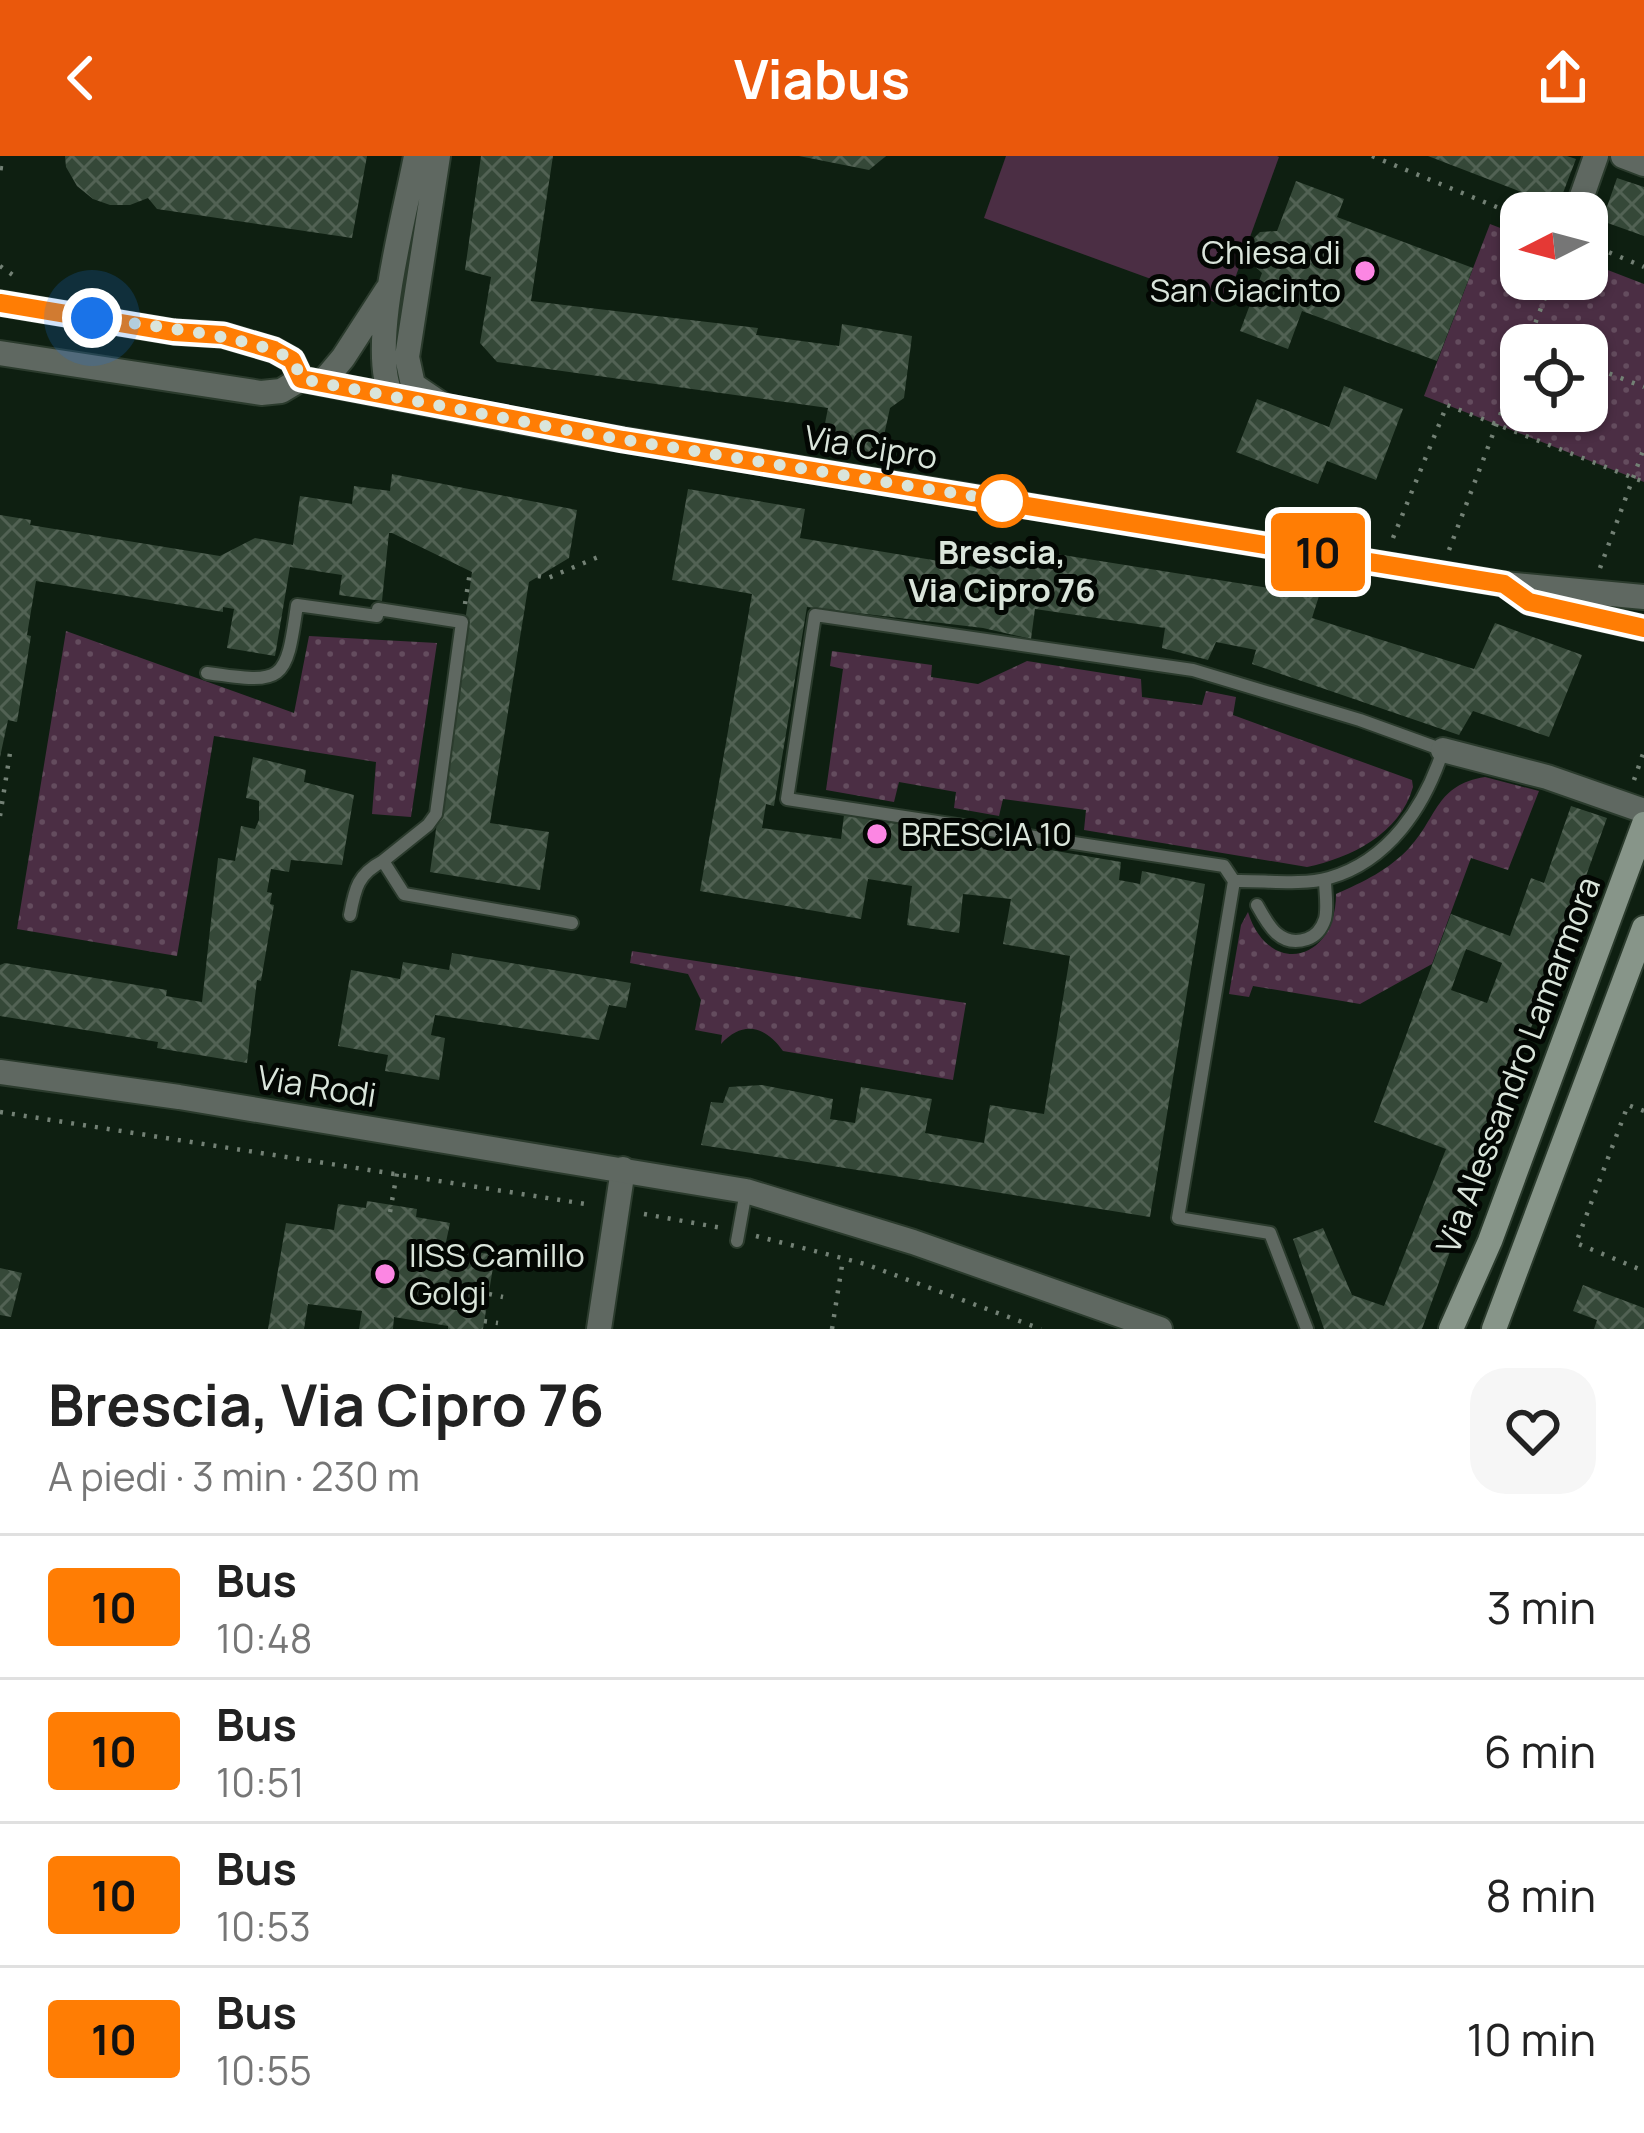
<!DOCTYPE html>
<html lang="it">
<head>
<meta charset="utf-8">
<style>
  body { margin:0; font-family:Manrope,sans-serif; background:#f6f6f6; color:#222; height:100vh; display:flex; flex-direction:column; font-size:45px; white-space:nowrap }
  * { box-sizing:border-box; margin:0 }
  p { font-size:39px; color:#767676 }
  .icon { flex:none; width:66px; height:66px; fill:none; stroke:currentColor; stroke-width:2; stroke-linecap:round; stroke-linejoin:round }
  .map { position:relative; height:1173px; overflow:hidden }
  .sheet { display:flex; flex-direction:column; background:#fff; flex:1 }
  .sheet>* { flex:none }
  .badge { padding:0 24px; border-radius:9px; font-size:42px; line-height:78px }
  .needle { width:78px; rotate:264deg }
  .buttons { position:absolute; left:1500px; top:36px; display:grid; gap:24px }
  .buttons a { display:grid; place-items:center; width:108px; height:108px; border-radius:24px; background:#fff; box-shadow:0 3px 9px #0004; font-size:60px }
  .you { position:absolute; width:60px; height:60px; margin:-30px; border:9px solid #fff; border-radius:50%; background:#1a73e8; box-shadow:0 0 0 18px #1a73e833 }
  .map>.badge { position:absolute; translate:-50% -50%; box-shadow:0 0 0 6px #fff }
  .round { display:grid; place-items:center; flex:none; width:126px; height:126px; border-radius:36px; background:#f6f6f6 }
  .overview { display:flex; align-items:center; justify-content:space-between; height:204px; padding:0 48px }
  h1 { font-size:57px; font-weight:700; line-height:90px }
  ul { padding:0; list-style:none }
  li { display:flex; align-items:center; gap:36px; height:144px; padding:0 48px; border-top:3px solid #e0e0e0 }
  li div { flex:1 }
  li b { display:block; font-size:45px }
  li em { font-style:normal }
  li .badge { min-width:132px; font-weight:700; text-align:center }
  header { display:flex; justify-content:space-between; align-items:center; height:156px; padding:0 48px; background:#ea580c; color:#fff; font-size:54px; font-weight:700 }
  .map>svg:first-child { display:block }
  .grass { fill:url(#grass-dots); fill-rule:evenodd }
  .pitch { fill:#4b2e44 }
  .building { fill:url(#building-cross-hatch); fill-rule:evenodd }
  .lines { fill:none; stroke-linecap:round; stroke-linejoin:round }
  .service-casing { stroke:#2b3b2d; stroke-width:16 }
  .minor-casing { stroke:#2b3b2d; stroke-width:28 }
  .tertiary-casing { stroke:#2b3b2d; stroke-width:28 }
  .secondary-casing { stroke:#2b3b2d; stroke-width:28 }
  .path { stroke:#738175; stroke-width:4.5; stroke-dasharray:3 9; stroke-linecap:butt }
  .service { stroke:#5f6861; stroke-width:12 }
  .minor { stroke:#5f6861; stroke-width:24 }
  .tertiary { stroke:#5f6861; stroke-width:24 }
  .secondary { stroke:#879589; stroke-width:24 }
  .line-casing { stroke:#fff; stroke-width:27 }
  .line { stroke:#ff7d04; stroke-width:18 }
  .walk { stroke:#dae5db; stroke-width:12; stroke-dasharray:0 21.6 }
  .poi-dot { fill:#fc86e3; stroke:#030703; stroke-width:4.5 }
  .stop-dot { fill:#fff; stroke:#ff7d04; stroke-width:6 }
  .labels { text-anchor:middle; stroke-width:10; stroke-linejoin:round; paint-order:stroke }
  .poi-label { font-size:33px; fill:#dae5db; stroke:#030703; text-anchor:start }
  .street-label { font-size:33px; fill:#dae5db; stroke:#030703 }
  .stop-label { font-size:33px; font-weight:bold; fill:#dae5db; stroke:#030703 }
</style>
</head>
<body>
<header><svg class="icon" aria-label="back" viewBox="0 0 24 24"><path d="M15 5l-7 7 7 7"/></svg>Viabus<svg class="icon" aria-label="share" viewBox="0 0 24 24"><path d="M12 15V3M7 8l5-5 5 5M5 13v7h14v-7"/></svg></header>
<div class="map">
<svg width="1644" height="1173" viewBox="0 0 1644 1173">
  <defs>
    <pattern id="grass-dots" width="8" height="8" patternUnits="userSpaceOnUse" patternTransform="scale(3)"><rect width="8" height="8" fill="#4b2e44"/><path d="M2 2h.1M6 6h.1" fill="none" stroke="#644c5e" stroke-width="1.8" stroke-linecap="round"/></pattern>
    <pattern id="building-cross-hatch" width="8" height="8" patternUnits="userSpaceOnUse" patternTransform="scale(3)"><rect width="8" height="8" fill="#354838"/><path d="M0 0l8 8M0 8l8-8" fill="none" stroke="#526254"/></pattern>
  </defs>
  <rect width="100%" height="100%" fill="#0e1f11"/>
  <path class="grass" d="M 1490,68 L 1521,80 L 1521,123 L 1587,123 L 1587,106 L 1644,128 L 1644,326 L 1424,240 ZM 1521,189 L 1587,189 L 1587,255 L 1521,255 Z
    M 66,475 L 294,557 L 309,480 L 437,487 L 411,661 L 372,658 L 376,606 L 214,580 L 177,800 L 17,773 Z
    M 832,495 L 932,509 L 931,521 L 978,528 L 1027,505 L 1141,523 L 1142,541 L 1202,549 L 1206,535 L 1236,541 L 1233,559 L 1412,624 L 1413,631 C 1400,678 1350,702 1307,711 L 1084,674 L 1086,654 L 1003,643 L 999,660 L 954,652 L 956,636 L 899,626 L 894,646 L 826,634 L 843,513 L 830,510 Z
    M 1485,621 L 1539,635 L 1508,714 L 1471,702 L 1432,808 L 1360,848 L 1253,830 L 1249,841 L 1229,838 L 1241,769 L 1248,756 C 1268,821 1336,807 1336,738 C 1363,726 1389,714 1410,691 C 1438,660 1436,629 1485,621 Z
    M 632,795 L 966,847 L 953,924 L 783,895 C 765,870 743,864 721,888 L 722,879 L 695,874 L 701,844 L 688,818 L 630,807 Z"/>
  <path class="pitch" d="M 1006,0 L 1277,0 L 1279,1 L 1225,150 L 984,62 Z"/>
  <path class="building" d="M 65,0 L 367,0 L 352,82 L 157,53 L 148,42 L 130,49 L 110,49 L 93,43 L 77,30 L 66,11 Z
    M 481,0 L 553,0 L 531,145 L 758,172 L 756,179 L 839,190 L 842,168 L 912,180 L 904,242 L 890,252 L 880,298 L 820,293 L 828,252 L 497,206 L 480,187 L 491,121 L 465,114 Z
    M 799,0 L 886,0 L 869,14 Z
    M 1428,0 L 1567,0 L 1576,3 L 1558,50 Z
    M 1617,22 L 1644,31 L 1644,80 L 1602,65 Z
    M 1296,25 L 1344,43 L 1337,61 L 1473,112 L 1437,205 L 1302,155 L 1288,193 L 1240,175 L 1262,117 L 1249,105 L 1248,88 L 1260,76 L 1277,75 Z
    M 1344,230 L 1403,253 L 1376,324 L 1327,305 L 1318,328 L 1236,296 L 1257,243 L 1329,271 Z
    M 392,318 L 577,354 L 569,402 L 529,426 L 490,667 L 549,676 L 540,734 L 430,716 L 472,416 L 392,377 L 389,377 L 382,445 L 339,439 L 342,419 L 290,411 L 275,500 L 227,492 L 234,453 L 223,451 L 223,456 L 36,425 L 27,479 L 31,480 L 17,566 L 8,564 L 0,601 L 0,359 L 31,364 L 30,369 L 220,400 L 255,382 L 293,389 L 300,340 L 352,348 L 354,330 L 390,335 Z
    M 688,333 L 805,353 L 800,382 L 975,411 L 982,386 L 1319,440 L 1312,462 L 1474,513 L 1495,467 L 1582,499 L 1549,581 L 1473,555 L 1459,579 L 1252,508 L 1256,494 L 1216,486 L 1208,504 L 1162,492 L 1165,472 L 1035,453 L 1031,483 L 983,472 L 807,451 L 774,650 L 766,648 L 762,672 L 841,683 L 844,659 L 1121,706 L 1119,724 L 1140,728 L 1142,715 L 1205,728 L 1150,1061 L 701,989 L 711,946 L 723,947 L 729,931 L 762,929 L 833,943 L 830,963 L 855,967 L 861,931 L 932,943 L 925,977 L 984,987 L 990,949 L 1044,958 L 1070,800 L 1003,788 L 1011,743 L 963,738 L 959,777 L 907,769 L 912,730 L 868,723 L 861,763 L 700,735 L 752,438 L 672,424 Z
    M 253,601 L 306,614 L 304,626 L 354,639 L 342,709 L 291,704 L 289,716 L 271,713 L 267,736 L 272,737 L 270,748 L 274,749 L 261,825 L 257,824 L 247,907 L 157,892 L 158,886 L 0,860 L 0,809 L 5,807 L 167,834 L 166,840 L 202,846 L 218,702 L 235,705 L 241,670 L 255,673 L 259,664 L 259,645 L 246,642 Z
    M 1571,650 L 1607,662 L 1422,1173 L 1324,1173 L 1293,1083 L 1323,1072 L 1352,1139 L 1384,1150 L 1446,993 L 1374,966 L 1451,758 L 1510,780 L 1531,722 L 1544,727 ZM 1466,793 L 1502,807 L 1487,847 L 1451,834 Z
    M 452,797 L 631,827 L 626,852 L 609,849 L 599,884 L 435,859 L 431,879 L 445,882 L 439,924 L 385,915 L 388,899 L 338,890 L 351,814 L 400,823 L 403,806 L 449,814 Z
    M 367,1045 L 417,1053 L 416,1061 L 450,1067 L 445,1091 L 495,1099 L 483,1173 L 448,1173 L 448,1170 L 394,1161 L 393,1173 L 359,1173 L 362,1155 L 308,1148 L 304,1173 L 268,1173 L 286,1067 L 334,1074 L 338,1048 L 366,1052 Z
    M 0,1112 L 22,1117 L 11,1161 L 0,1159 Z
    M 1583,1129 L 1644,1152 L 1644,1173 L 1594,1173 L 1597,1164 L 1573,1155 Z"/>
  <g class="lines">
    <defs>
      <path id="service" d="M 207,517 C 284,528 286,527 297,449 L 377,460 L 378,453 L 462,466 L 436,658 L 428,669 L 383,705
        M 1234,725 L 1224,710 L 787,643 L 815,459 L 1193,514 L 1360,564 L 1443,594 C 1425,650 1389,705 1329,722 C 1301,730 1263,724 1234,725 L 1178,1062 L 1270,1077 L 1307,1173
        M 1257,749 C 1268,769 1280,792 1307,783 C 1316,780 1322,772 1325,763 C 1328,751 1325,735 1325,724
        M 350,759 C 355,732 358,718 383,705 L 404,738 L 572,767
        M 737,1085 L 746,1035"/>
      <path id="minor" d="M 438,0 L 407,201 L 413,229 L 444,250
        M 1623,0 L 1644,8
        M 1576,57 L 1596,0
        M 322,227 L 343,202 L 387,134
        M 392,241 C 367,193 406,55 416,0
        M 1443,594 L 1547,621 L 1644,655
        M 599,1173 L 623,1013"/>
      <path id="tertiary" d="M 0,147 L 174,176 L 223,179 L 274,194 L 292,204 L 301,223
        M 0,197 L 261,237 L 281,235 L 301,223 L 577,276 L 1504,428 L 1644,441
        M 1506,429 L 1529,446 L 1644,472
        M 0,916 L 179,941 L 746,1035 L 913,1086 L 1160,1173"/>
      <path id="secondary" d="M 1451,1173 L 1490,1085 L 1644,668
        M 1494,1173 L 1644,772"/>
    </defs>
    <use href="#service" class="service-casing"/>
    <use href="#minor" class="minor-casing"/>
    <use href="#tertiary" class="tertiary-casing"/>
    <use href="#secondary" class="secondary-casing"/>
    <path class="path" d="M 1372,0 L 1521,61
      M 0,12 L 8,13
      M 1587,87 L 1644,111
      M 0,110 L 17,122
      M 1527,189 L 1552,123
      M 1587,209 L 1644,231
      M 1393,382 L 1447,249 L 1644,326
      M 1449,394 L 1521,204
      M 1600,412 L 1644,292
      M 538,420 L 548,422 L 598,401
      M 465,448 L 470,416
      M 1634,624 L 1644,595
      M 0,660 L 10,597 L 3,596
      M 1644,955 L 1628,949 L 1576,1087 L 1644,1115
      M 0,956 L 592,1049
      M 390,1056 L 397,1017
      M 644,1058 L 722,1072
      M 1462,1078 L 1477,1039
      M 756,1080 L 865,1108 L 1041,1173
      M 489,1138 L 503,1141
      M 484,1165 L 498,1167
      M 832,1173 L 843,1103"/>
    <use href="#service" class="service"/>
    <use href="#minor" class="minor"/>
    <use href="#tertiary" class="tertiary"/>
    <use href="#secondary" class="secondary"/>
  </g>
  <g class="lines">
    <defs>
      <path id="line" d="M 0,147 L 174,176 L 223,179 L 274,194 L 292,204 L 301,223 L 623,284 L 1504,428 L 1529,446 L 1644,472"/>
    </defs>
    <use href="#line" class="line-casing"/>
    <use href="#line" class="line"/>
    <path class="walk" d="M 92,162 C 129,167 274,182 293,206 C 297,210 298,217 301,223 L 322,227 L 577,276 L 1002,345"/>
  </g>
  <g class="poi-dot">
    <circle cx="1365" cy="115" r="12"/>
    <circle cx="877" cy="678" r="12"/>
    <circle cx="385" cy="1118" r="12"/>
  </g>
  <circle class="stop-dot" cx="1002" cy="345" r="24"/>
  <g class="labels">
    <g class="poi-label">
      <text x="1341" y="108" text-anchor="end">Chiesa di<tspan x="1341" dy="38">San Giacinto</tspan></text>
      <text x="901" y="690">BRESCIA 10</text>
      <text x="409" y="1111">IISS Camillo<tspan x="409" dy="38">Golgi</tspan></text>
    </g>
    <g class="street-label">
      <text transform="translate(871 291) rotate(9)" y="12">Via Cipro</text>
      <text transform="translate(1518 909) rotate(-69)" y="12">Via Alessandro Lamarmora</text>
      <text transform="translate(317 930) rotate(9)" y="12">Via Rodi</text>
    </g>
    <g class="stop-label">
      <text x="1002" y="408">Brescia,<tspan x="1002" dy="38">Via Cipro 76</tspan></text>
    </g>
  </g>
</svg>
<div class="buttons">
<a><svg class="needle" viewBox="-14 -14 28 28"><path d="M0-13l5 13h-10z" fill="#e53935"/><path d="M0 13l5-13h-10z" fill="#767676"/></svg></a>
<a><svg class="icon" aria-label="locate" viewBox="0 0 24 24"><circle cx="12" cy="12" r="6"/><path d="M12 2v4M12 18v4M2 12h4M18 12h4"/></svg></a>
</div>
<div class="you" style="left:92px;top:162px"></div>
<b class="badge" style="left:1318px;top:396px;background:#ff7d04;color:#111">10</b>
</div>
<section class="sheet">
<div class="overview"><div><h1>Brescia, Via Cipro 76</h1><p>A piedi · 3 min · 230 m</p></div><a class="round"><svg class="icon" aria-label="heart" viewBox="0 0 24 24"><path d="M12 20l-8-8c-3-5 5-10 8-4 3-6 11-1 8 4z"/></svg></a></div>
<ul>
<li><span class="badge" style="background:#ff7d04;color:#111">10</span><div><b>Bus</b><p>10:48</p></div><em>3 min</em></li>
<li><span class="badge" style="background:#ff7d04;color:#111">10</span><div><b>Bus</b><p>10:51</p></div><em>6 min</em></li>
<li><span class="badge" style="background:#ff7d04;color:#111">10</span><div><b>Bus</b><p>10:53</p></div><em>8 min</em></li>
<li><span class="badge" style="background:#ff7d04;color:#111">10</span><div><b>Bus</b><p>10:55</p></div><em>10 min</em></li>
</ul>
</section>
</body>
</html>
